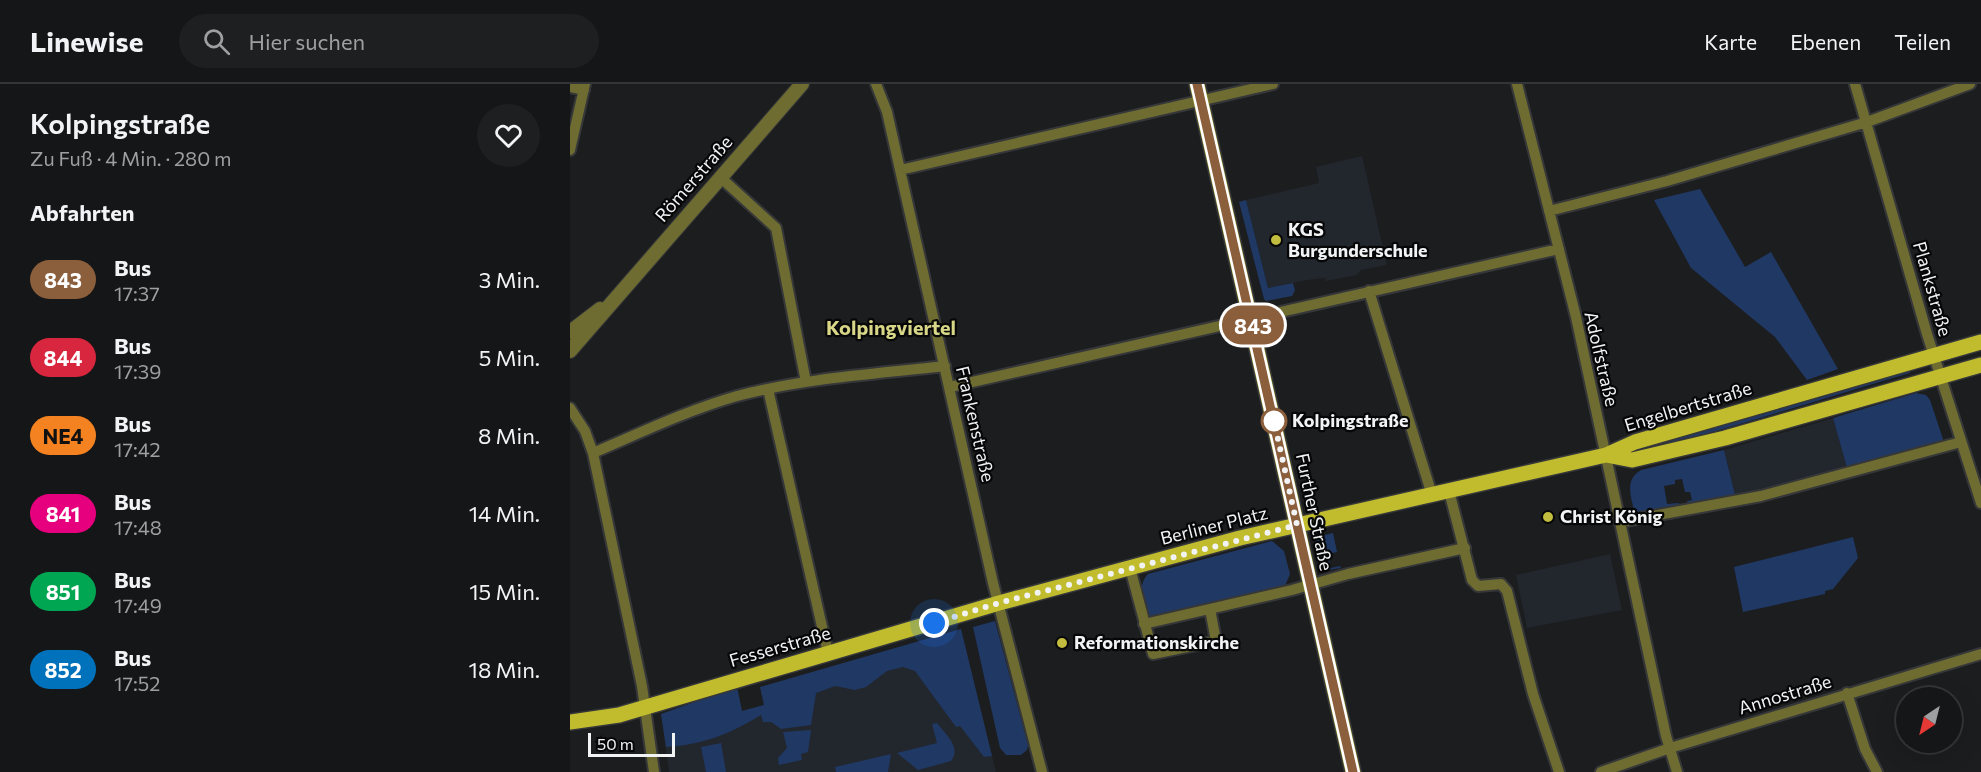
<!DOCTYPE html>
<html lang="de">
<head>
<meta charset="utf-8">
<style>
  body { margin:0; font-family:Commissioner,sans-serif; background:#1e1f20; color:#f1f3f6; height:100vh; display:flex; flex-direction:column; font-size:22px; white-space:nowrap }
  * { box-sizing:border-box; margin:0 }
  p { font-size:20px; color:#9d9fa1 }
  .icon { flex:none; width:33px; height:33px; fill:none; stroke:currentColor; stroke-width:2; stroke-linecap:round; stroke-linejoin:round }
  .map { position:relative; flex:1; overflow:hidden }
  .sheet { display:flex; flex-direction:column; background:#151617; width:570px }
  .sheet>* { flex:none }
  .badge { padding:0 12px; border-radius:20px; font-size:21px; line-height:39px }
  .needle { width:39px; rotate:215deg }
  .buttons { position:absolute; left:1326px; top:603px; display:grid; gap:12px }
  .buttons a { display:grid; place-items:center; width:66px; height:66px; border-radius:50%; background:#151617; box-shadow:0 6px 24px #0002,0 0 0 2px #343536; font-size:30px }
  .scale { position:absolute; left:18px; bottom:15px; width:87px; box-sizing:border-box; padding-left:6px; border:3px solid #f2f3f5; border-top:0; font-size:16px; line-height:21px; white-space:nowrap; color:#f2f3f5; -webkit-text-stroke:4px #070708; paint-order:stroke }
  .you { position:absolute; width:30px; height:30px; margin:-15px; border:4px solid #fff; border-radius:50%; background:#1a73e8; box-shadow:0 0 0 9px #1a73e833 }
  .map>.badge { position:absolute; translate:-50% -50%; box-shadow:0 0 0 3px #fff }
  h2 { padding:0 30px; font-size:22px; line-height:54px }
  .round { display:grid; place-items:center; flex:none; width:63px; height:63px; border-radius:32px; background:#1e1f20 }
  .head { display:flex; align-items:center; justify-content:space-between; height:102px; padding:0 30px }
  h1 { font-size:28px; font-weight:600; line-height:45px }
  ul { padding:0; list-style:none }
  li { display:flex; align-items:center; gap:18px; height:78px; padding:0 30px }
  li div { flex:1 }
  li b { display:block; font-size:22px }
  li em { font-style:normal }
  li .badge { min-width:66px; font-weight:700; text-align:center }
  header { display:flex; align-items:center; gap:36px; box-sizing:border-box; height:84px; padding:0 30px; background:#151617; border-bottom:2px solid #343536 }
  header strong { font-size:28px }
  nav { display:flex; gap:33px; margin-inline-start:auto; font-size:21px }
  .search { width:420px; height:54px; background:#1e1f20; display:flex; align-items:center; gap:15px; box-sizing:border-box; padding:0 21px; border-radius:33px; color:#9d9fa1; font-size:22px }
  main { display:flex; flex:1; min-height:0 }
  .map>svg:first-child { display:block }
  .built { fill:#22262d }
  .green { fill:#203864 }
  .lines { fill:none; stroke-linecap:round; stroke-linejoin:round }
  .minor-casing { stroke:#363739; stroke-width:14 }
  .tertiary-casing { stroke:#363739; stroke-width:16 }
  .secondary-casing { stroke:#363739; stroke-width:18 }
  .primary-casing { stroke:#363739; stroke-width:18 }
  .minor { stroke:#6e6c30; stroke-width:10 }
  .tertiary { stroke:#6e6c30; stroke-width:14 }
  .secondary { stroke:#9d9932; stroke-width:15 }
  .primary { stroke:#c1bc2e; stroke-width:15 }
  .line-casing { stroke:#fff; stroke-width:14 }
  .line { stroke:#8b5e3c; stroke-width:9 }
  .walk { stroke:#f2f3f5; stroke-width:6; stroke-dasharray:0 10.8 }
  .poi-dot { fill:#c2bd3f; stroke:#070708; stroke-width:2 }
  .stop-dot { fill:#fff; stroke:#8b5e3c; stroke-width:3 }
  .labels { text-anchor:middle; stroke-width:4.5; stroke-linejoin:round; paint-order:stroke }
  .street-label { font-size:18px; fill:#f2f3f5; stroke:#070708 }
  .poi-label { font-size:18px; font-weight:bold; fill:#f2f3f5; stroke:#070708; text-anchor:start }
  .stop-label { font-size:18px; font-weight:bold; fill:#f2f3f5; stroke:#070708; text-anchor:start }
  .neighbourhood-label { font-size:20px; font-weight:bold; fill:#d8d687; stroke:#070708 }
</style>
</head>
<body>
<header>
<strong>Linewise</strong>
<div class="search"><svg class="icon" aria-label="search" viewBox="0 0 24 24"><circle cx="10" cy="10" r="6"/><path d="M15 15l6 6"/></svg>Hier suchen</div>
<nav><a>Karte</a><a>Ebenen</a><a>Teilen</a></nav>
</header>
<main>
<section class="sheet">
<div class="head"><div><h1>Kolpingstraße</h1><p>Zu Fuß · 4 Min. · 280 m</p></div><a class="round"><svg class="icon" aria-label="heart" viewBox="0 0 24 24"><path d="M12 20l-8-8c-3-5 5-10 8-4 3-6 11-1 8 4z"/></svg></a></div>
<h2>Abfahrten</h2>
<ul>
<li><span class="badge" style="background:#8b5e3c;color:#fff">843</span><div><b>Bus</b><p>17:37</p></div><em>3 Min.</em></li>
<li><span class="badge" style="background:#d7263d;color:#fff">844</span><div><b>Bus</b><p>17:39</p></div><em>5 Min.</em></li>
<li><span class="badge" style="background:#f58220;color:#111">NE4</span><div><b>Bus</b><p>17:42</p></div><em>8 Min.</em></li>
<li><span class="badge" style="background:#e6007e;color:#fff">841</span><div><b>Bus</b><p>17:48</p></div><em>14 Min.</em></li>
<li><span class="badge" style="background:#00a651;color:#fff">851</span><div><b>Bus</b><p>17:49</p></div><em>15 Min.</em></li>
<li><span class="badge" style="background:#0072bc;color:#fff">852</span><div><b>Bus</b><p>17:52</p></div><em>18 Min.</em></li>
</ul>
</section>
<div class="map">
<svg width="1411" height="688" viewBox="0 0 1411 688">
  <rect width="100%" height="100%" fill="#1c1d1f"/>
  <path class="built" d="M 792,72 L 817,181 L 791,186 L 787,191 L 756,197 L 755,194 L 737,196 L 698,204 L 676,116 L 749,99 L 746,83 Z
    M 1263,334 L 1277,384 L 1165,411 L 1154,366 Z
    M 1040,470 L 1052,526 L 957,544 L 946,491 Z
    M 391,545 L 426,688 L 99,688 L 91,630 L 167,603 L 172,627 L 194,621 L 190,603 Z"/>
  <path class="green" d="M 1130,105 L 1175,183 L 1201,168 L 1268,285 L 1237,296 L 1205,253 L 1121,184 L 1084,116 Z
    M 676,116 L 698,204 L 723,199 L 725,206 L 722,212 L 696,217 L 694,215 L 669,118 Z
    M 1339,286 L 1340,289 C 1248,316 1158,345 1065,369 L 1063,365 Z
    M 1346,309 L 1356,311 L 1360,316 L 1373,355 L 1371,357 L 1277,384 L 1263,334 Z
    M 1154,366 L 1165,411 L 1118,420 L 1117,417 L 1122,416 L 1120,408 L 1115,408 L 1112,395 L 1105,396 L 1105,400 L 1094,402 L 1097,420 L 1109,419 L 1110,422 L 1065,431 C 1062,414 1053,397 1071,386 Z
    M 763,449 L 767,468 L 758,470 L 761,484 L 770,482 L 771,484 L 758,486 L 751,482 L 746,457 L 747,453 Z
    M 1283,453 L 1288,474 L 1263,505 L 1255,507 L 1255,510 L 1173,528 L 1164,483 Z
    M 702,457 L 714,467 L 720,490 L 714,504 L 583,533 L 578,531 C 573,517 567,501 578,490 Z
    M 425,537 L 458,661 L 457,666 L 451,671 L 436,671 L 430,664 L 403,543 Z
    M 391,545 L 422,672 L 414,673 L 390,642 L 386,643 L 345,587 L 333,583 L 317,587 L 296,603 L 285,606 L 265,602 L 246,609 L 241,641 L 211,645 L 201,638 L 193,638 L 191,631 C 160,650 132,661 96,663 L 91,630 L 167,603 L 172,627 L 194,621 L 190,603 Z
    M 367,639 C 375,650 392,663 381,677 L 348,686 L 327,669 L 367,659 L 362,640 Z
    M 241,646 L 238,668 L 231,670 L 232,676 L 209,681 L 208,674 L 217,664 L 213,648 Z
    M 151,659 L 156,688 L 136,688 L 131,663 Z
    M 321,670 L 318,688 L 266,688 L 265,683 Z"/>
  <g class="lines">
    <defs>
      <path id="minor" d="M 306,0 L 317,28 L 423,499 L 472,688
        M 947,0 L 1006,233 L 1096,652 L 1107,688
        M 1285,0 L 1357,250 L 1411,419
        M 0,3 L 14,6
        M 0,66 L 15,0
        M 330,86 L 703,0
        M 150,93 L 206,144 L 236,298
        M 979,127 L 1097,97 L 1297,38 L 1400,0
        M 799,207 L 862,411
        M 380,303 L 989,165
        M 198,305 L 258,569
        M 0,324 L 15,347 L 23,369 L 72,602 L 84,688
        M 23,369 C 70,349 118,326 167,312 C 235,294 306,290 375,282
        M 879,407 L 902,496 L 908,502 L 931,500 L 937,507 L 963,610 L 989,688
        M 1050,438 L 1191,412 L 1391,358
        M 560,484 L 583,570 L 646,557 L 640,525
        M 574,540 L 722,506 L 778,490 L 895,464
        M 1277,609 L 1295,665 L 1307,688
        M 1031,688 L 1100,664 L 1411,570"/>
      <path id="tertiary" d="M 0,248 L 30,225
        M 0,267 L 232,0"/>
      <path id="secondary" d="M 627,0 L 783,688"/>
      <path id="primary" d="M 1036,371 L 1062,376 L 1155,354 L 1411,281
        M 0,638 L 49,631 L 429,519 L 670,454 L 1036,371 L 1065,358 L 1411,258"/>
    </defs>
    <use href="#minor" class="minor-casing"/>
    <use href="#tertiary" class="tertiary-casing"/>
    <use href="#secondary" class="secondary-casing"/>
    <use href="#primary" class="primary-casing"/>
    <use href="#minor" class="minor"/>
    <use href="#tertiary" class="tertiary"/>
    <use href="#secondary" class="secondary"/>
    <use href="#primary" class="primary"/>
  </g>
  <g class="lines">
    <defs>
      <path id="line" d="M 627,0 L 783,688"/>
    </defs>
    <use href="#line" class="line-casing"/>
    <use href="#line" class="line"/>
    <path class="walk" d="M 364,539 L 429,519 L 727,441 L 704,337"/>
  </g>
  <g class="poi-dot">
    <circle cx="706" cy="156" r="6"/>
    <circle cx="978" cy="433" r="6"/>
    <circle cx="492" cy="559" r="6"/>
  </g>
  <circle class="stop-dot" cx="704" cy="337" r="12"/>
  <g class="labels">
    <g class="street-label">
      <text transform="translate(124 95) rotate(-49)" y="6">Römerstraße</text>
      <text transform="translate(1362 205) rotate(74)" y="6">Plankstraße</text>
      <text transform="translate(1031 275) rotate(77)" y="6">Adolfstraße</text>
      <text transform="translate(1118 323) rotate(-17)" y="6">Engelbertstraße</text>
      <text transform="translate(405 340) rotate(77)" y="6">Frankenstraße</text>
      <text transform="translate(744 428) rotate(78)" y="6">Further Straße</text>
      <text transform="translate(644 442) rotate(-14)" y="6">Berliner Platz</text>
      <text transform="translate(210 563) rotate(-16)" y="6">Fesserstraße</text>
      <text transform="translate(1215 611) rotate(-17)" y="6">Annostraße</text>
    </g>
    <g class="poi-label">
      <text x="718" y="152">KGS<tspan x="718" dy="21">Burgunderschule</tspan></text>
      <text x="990" y="439">Christ König</text>
      <text x="504" y="565">Reformationskirche</text>
    </g>
    <g class="stop-label">
      <text x="722" y="343">Kolpingstraße</text>
    </g>
    <g class="neighbourhood-label">
      <text x="321" y="251">Kolpingviertel</text>
    </g>
  </g>
</svg>
<div class="buttons">
<a><svg class="needle" viewBox="-14 -14 28 28"><path d="M0-13l5 13h-10z" fill="#e53935"/><path d="M0 13l5-13h-10z" fill="#9d9fa1"/></svg></a>
</div>
<div class="scale">50 m</div>
<div class="you" style="left:364px;top:539px"></div>
<b class="badge" style="left:683px;top:241px;background:#8b5e3c;color:#fff">843</b>
</div>
</main>
</body>
</html>
